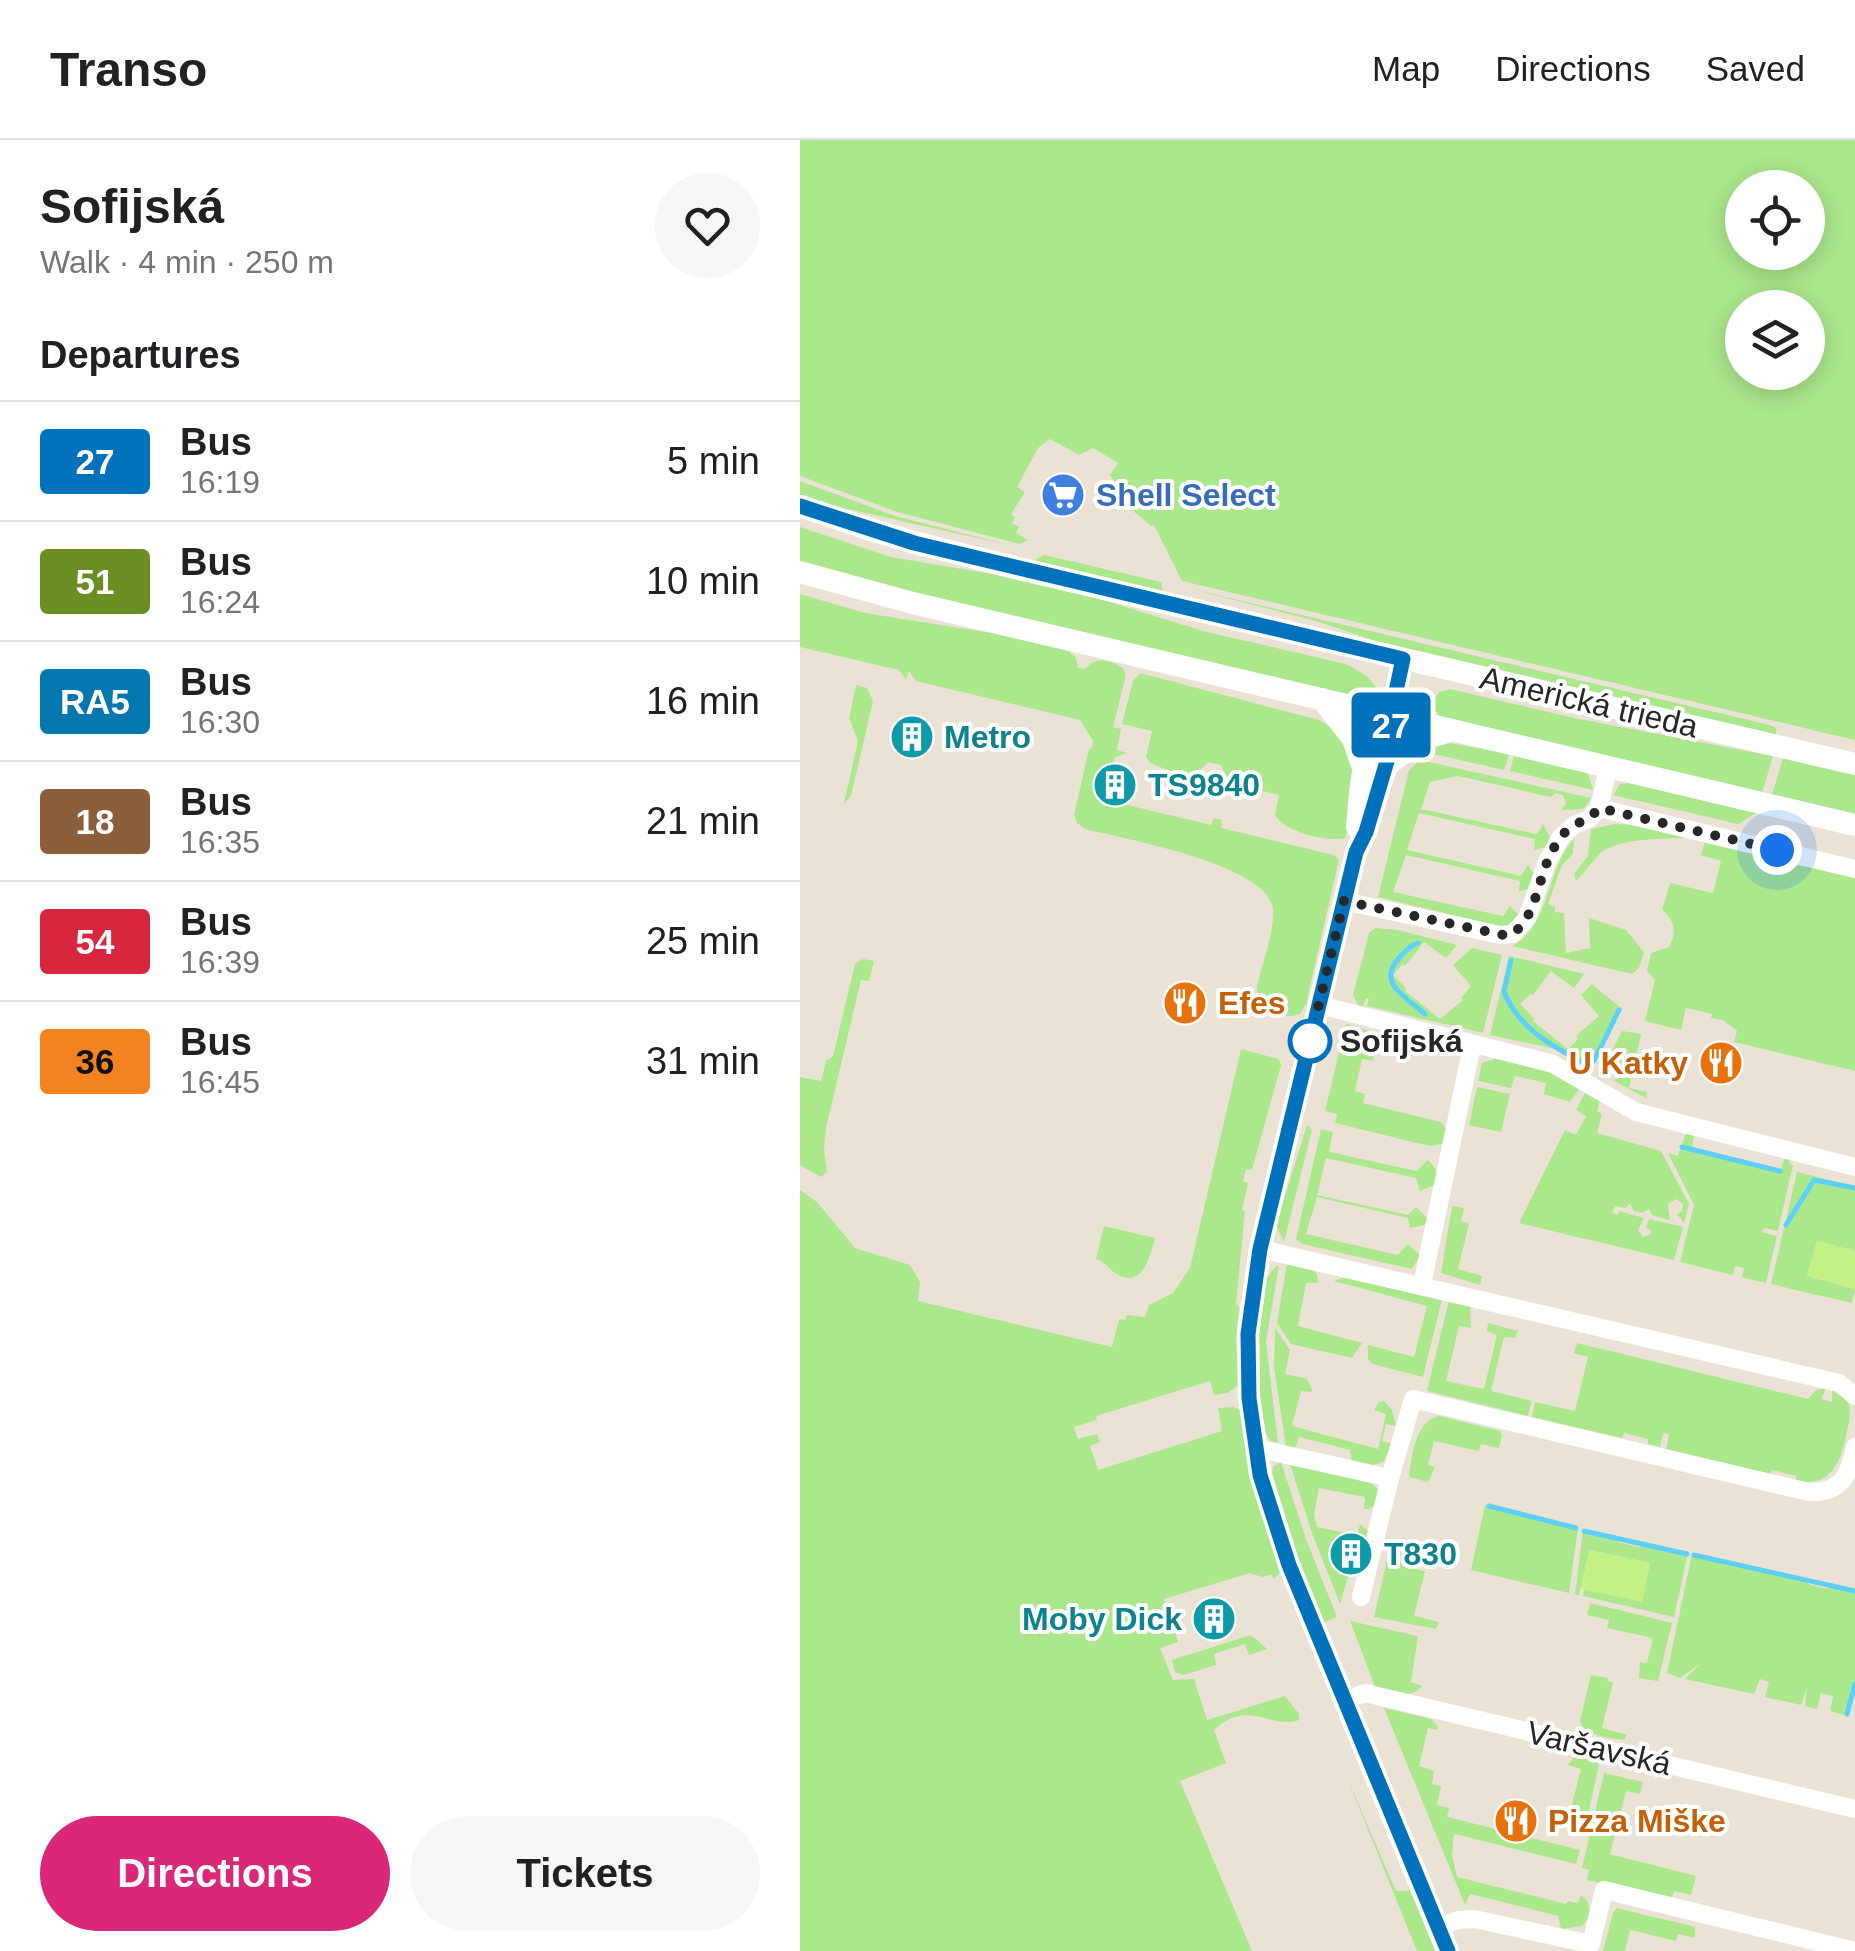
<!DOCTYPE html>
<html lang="en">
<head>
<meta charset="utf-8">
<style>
  body { margin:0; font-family:Helvetica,sans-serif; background:#f6f6f6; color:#202124; height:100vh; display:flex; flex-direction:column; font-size:38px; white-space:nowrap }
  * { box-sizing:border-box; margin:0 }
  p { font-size:32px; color:#757577 }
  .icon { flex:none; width:55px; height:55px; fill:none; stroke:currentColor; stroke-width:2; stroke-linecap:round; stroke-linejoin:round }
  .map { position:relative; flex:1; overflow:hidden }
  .panel { display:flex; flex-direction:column; background:#fff; width:800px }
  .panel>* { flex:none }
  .badge { padding:0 20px; border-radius:8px; font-size:35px; line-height:65px }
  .buttons { position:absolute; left:925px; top:30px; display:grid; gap:20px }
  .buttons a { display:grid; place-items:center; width:100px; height:100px; border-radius:50%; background:#fff; box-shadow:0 5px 25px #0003; font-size:50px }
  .you { position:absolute; width:50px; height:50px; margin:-25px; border:8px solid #fff; border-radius:50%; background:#1a73e8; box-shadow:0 0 0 15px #1a73e833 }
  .map>.badge { position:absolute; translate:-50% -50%; box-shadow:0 0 0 5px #fff }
  h2 { padding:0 40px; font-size:38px; line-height:90px }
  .round { display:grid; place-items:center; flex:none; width:105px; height:105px; border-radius:52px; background:#f6f6f6 }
  .summary { display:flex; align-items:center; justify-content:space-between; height:170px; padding:0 40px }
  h1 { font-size:48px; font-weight:600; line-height:75px }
  .cta { display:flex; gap:20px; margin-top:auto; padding:20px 40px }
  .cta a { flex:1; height:115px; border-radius:60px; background:#db2777; color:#fff; font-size:40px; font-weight:600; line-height:115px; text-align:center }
  .cta a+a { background:#f6f6f6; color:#202124 }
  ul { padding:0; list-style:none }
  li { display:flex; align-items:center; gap:30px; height:120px; padding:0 40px; border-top:2px solid #e0e0e0 }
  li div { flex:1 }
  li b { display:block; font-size:38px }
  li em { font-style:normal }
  li .badge { min-width:110px; font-weight:700; text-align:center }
  header { display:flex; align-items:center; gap:60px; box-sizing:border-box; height:140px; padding:0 50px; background:#fff; border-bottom:2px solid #e0e0e0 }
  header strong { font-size:48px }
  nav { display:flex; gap:55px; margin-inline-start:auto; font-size:35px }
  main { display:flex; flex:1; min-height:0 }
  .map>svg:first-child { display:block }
  .green { fill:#abe88c; fill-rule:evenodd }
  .pitch { fill:#c4f186 }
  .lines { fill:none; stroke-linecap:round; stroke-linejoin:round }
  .stream { stroke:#5dd0fa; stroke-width:5 }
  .minor { stroke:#fff; stroke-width:18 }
  .tertiary { stroke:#fff; stroke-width:22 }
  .line-casing { stroke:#fff; stroke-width:22 }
  .line { stroke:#0072bc; stroke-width:15 }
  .walk { stroke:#272727; stroke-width:10; stroke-dasharray:0 18 }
  .stop-dot { fill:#fff; stroke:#0072bc; stroke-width:5 }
  .labels { text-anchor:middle; stroke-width:8; stroke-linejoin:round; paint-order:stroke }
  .shop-label { font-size:32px; font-weight:bold; fill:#366cbe; stroke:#fff; text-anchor:start }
  .street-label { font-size:32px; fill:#272727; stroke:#fff }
  .culture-label { font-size:32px; font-weight:bold; fill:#0d838f; stroke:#fff; text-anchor:start }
  .food-label { font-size:32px; font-weight:bold; fill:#c56008; stroke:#fff; text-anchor:start }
  .stop-label { font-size:32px; font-weight:bold; fill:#272727; stroke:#fff; text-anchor:start }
</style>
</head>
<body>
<header>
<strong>Transo</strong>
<nav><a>Map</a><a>Directions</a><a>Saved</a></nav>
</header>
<main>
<section class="panel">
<div class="summary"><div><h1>Sofijská</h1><p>Walk · 4 min · 250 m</p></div><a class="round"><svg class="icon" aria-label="heart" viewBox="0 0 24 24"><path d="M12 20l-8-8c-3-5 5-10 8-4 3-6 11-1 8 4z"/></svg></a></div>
<h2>Departures</h2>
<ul>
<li><span class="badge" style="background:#0072bc;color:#fff">27</span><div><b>Bus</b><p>16:19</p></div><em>5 min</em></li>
<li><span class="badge" style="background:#6b8e23;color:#fff">51</span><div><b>Bus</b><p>16:24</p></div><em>10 min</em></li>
<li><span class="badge" style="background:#0377ae;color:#fff">RA5</span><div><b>Bus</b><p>16:30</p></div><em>16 min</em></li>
<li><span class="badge" style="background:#8b5e3c;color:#fff">18</span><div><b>Bus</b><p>16:35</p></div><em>21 min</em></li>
<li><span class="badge" style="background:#d7263d;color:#fff">54</span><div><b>Bus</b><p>16:39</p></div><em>25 min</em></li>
<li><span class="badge" style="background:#f58220;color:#111">36</span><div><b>Bus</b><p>16:45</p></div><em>31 min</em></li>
</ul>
<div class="cta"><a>Directions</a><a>Tickets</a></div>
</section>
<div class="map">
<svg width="1055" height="1811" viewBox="0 0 1055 1811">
  <rect width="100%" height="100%" fill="#ebe2d6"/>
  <path class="green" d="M 0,0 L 1055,0 L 1055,600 L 382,441 L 354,385 L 351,386 L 333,371 L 339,360 L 335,361 L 327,355 L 328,352 L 319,349 L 310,335 L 318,323 L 293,308 L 279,315 L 250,299 L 238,308 L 217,347 L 225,352 L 211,374 L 215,377 L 212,383 L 219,387 L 216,393 L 228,400 L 220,404 L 97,372 L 0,336 ZM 942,48 L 1008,48 L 1008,112 L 942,112 ZM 942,168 L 1008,168 L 1008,232 L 942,232 Z
    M 0,341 L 95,376 L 213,406 L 12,361 L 0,355 Z
    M 0,387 L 91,417 L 215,438 L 303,460 L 403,491 L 546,524 L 567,536 L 582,555 L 577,561 L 48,439 L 0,424 Z
    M 244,415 L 361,442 L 363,452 L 233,421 Z
    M 387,448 L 970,585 L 976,588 L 976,596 L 591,506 L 516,481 Z
    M 0,454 L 65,473 L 192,493 L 269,511 L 276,518 L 278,528 L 285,529 C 296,516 310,520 323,528 L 326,535 L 313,587 L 321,589 L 317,610 L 327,613 L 315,617 L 306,655 L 311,661 L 411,685 L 414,678 L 422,680 L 421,688 L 534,715 L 539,720 L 506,864 L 500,874 C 478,881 457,870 457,846 C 462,823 475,792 473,769 C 468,724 324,699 285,689 L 277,683 L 274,675 L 289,609 L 291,609 L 293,601 L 280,580 L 116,541 L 109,531 L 106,540 L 99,530 L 0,507 Z
    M 340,533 L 519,580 C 559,599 561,662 545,698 C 526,702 484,692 475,675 L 479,655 L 430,643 L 421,625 L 408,622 C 394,641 369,631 350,623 L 346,617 L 352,591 L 322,584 L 333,541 Z
    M 56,545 L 67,548 L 73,561 L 51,656 L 44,663 L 58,601 L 49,578 Z
    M 650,549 L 779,579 L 973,616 L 962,653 L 641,577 C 631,569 633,562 639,552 Z
    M 650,603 L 709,614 L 704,630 L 620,611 Z
    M 714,616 L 788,633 L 793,650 L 710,631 Z
    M 983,618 L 1055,635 L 1055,675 L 972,655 Z
    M 620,620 L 791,658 L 783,669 L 761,670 L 766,663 L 763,655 L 755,653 L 751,657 L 658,636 L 630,642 L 621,669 L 737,694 L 743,684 L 751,699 L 745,707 L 734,710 L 735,699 L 619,673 L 607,710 L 721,736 L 728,725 L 734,734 L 730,748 L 719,752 L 720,741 L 606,715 L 593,752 L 703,776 L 710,766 L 719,775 L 710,785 L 699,786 L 578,757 L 609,630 Z
    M 829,643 L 956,673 L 938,684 L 813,655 L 820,644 Z
    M 815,684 L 839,685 L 888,698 C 867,698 816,699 802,712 C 794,719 785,732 776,741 L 774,734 L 788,716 L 791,689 Z
    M 774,699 L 773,714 L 762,725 L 748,764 L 755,767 L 755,772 L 764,773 L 766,813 L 790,808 L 789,778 L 826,790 L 844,812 L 839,828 L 832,834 L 712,806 C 751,786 745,730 774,699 Z
    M 905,701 L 1055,735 L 1055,931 L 934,902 L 937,891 L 923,880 L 911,878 L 912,874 L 886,868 L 881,890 L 845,881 L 855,840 L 847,831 L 851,813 L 869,807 C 877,793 875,780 862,770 L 870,743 L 913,753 L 921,721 L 901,715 Z
    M 575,788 L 598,790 L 657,805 L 646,818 L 624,802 L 605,826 L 603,824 L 593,835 L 606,848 L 605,851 L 640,879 L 663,860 L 661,858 L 671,846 L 653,825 L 672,808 L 702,815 L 683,893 L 567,866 L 569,859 L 566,858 L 563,867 L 558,865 L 553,855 L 569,793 Z
    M 709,816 L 784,834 L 774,848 L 751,831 L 733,855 L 730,854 L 720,864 L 734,878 L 733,881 L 768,909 L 778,899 L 776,896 L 799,876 L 781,855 L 792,844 L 822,869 L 793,924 L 785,925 L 755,909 L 690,895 Z
    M 63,819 L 74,821 L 69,841 L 61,840 L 26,988 L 24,1009 L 27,1032 L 21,1037 L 0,1025 L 0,937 L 21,941 L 26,921 L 33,916 L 55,824 Z
    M 546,884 L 576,893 L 573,921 L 562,919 L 555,951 L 565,954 L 563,963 L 641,982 L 646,989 L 642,1004 L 630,1006 L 535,983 L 537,974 L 525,971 Z
    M 822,891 L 841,894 L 829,948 L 847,952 L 846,958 L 854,962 L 812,940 L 820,938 L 822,930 L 817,924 L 808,929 L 803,928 Z
    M 441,909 L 479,919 L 481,925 L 452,1030 L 446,1029 L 443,1041 L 448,1043 L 442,1070 L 445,1071 L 436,1164 L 439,1166 L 436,1201 L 439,1245 L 427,1253 L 414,1255 L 410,1241 L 296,1276 L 297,1280 L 274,1287 L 278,1299 L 297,1294 L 300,1302 L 290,1306 L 298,1330 L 422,1291 L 418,1268 L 434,1267 L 441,1271 L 451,1340 L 481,1431 L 474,1439 L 471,1434 L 462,1437 L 450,1433 L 364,1459 L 378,1502 L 360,1508 L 373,1540 L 394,1539 L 407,1580 L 485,1556 L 499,1574 L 499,1580 C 470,1590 449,1558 414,1590 L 426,1623 L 380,1641 L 452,1811 L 0,1811 L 0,1050 L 17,1062 L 55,1108 L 110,1125 L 120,1142 L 118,1161 L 312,1207 L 319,1179 L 325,1180 L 327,1175 L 345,1177 L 349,1165 L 373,1153 L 390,1128 Z
    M 697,918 L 750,931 L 780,948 L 770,962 L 744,954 L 746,943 L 715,936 L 711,948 L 678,941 L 682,923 Z
    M 677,947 L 710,954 L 701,992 L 669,985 Z
    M 786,951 L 800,960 L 797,971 L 802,974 L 797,993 L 861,1011 L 889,1064 L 884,1083 L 877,1074 L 882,1071 L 883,1064 L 876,1059 L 868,1064 L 870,1080 L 852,1075 L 849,1069 L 842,1073 L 834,1071 L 830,1064 L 825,1068 L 815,1066 L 812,1073 L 818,1075 L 819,1071 L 844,1078 L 838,1090 L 843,1097 L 851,1094 L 851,1090 L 846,1088 L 849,1079 L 883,1087 L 874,1120 L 719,1083 L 765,990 L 776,995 L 786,976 L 776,970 Z
    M 507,985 L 512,990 L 484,1102 L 476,1085 Z
    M 521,989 L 533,992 L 529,1012 L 617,1031 L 627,1020 C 636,1026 639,1034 634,1045 L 620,1051 L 616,1038 L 526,1018 L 517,1055 L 608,1075 L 616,1067 L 628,1079 L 624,1085 L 610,1088 L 608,1078 L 517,1057 L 506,1094 L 598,1115 L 608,1104 L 620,1115 L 612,1129 L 502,1104 L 496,1099 Z
    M 886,993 L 894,996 L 892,1008 L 981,1030 L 985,1015 L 991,1016 L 989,1024 L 993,1025 L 978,1091 L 964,1088 L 962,1092 L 977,1096 L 966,1143 L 942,1137 L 944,1128 L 935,1126 L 933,1135 L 880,1122 L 894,1065 L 868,1013 L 878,1016 Z
    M 997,1032 L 1055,1046 L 1055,1111 L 1017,1101 L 1007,1136 L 1055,1149 L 1052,1163 L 971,1144 Z
    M 652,1066 L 664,1068 L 661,1081 L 669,1084 L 658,1129 L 682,1136 L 680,1145 L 641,1133 Z
    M 304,1086 L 355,1098 C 350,1117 342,1151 315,1133 C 307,1128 306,1122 296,1119 Z
    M 487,1124 L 511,1128 L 517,1134 L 518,1143 L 506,1143 L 498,1186 L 562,1203 L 552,1218 L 491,1204 L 477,1183 Z
    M 479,1125 L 466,1202 L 478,1303 L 471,1301 L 463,1290 C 460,1256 445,1143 479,1125 Z
    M 544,1137 L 642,1159 L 623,1237 L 572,1224 L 568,1219 L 568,1205 L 614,1217 L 627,1166 L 534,1141 Z
    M 649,1160 L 670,1166 L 671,1188 L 659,1186 L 646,1241 L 684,1249 L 697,1195 L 687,1191 L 688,1183 L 718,1191 L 715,1198 L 704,1197 L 691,1251 L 732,1261 L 728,1276 L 627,1251 Z
    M 475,1188 L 490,1210 L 485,1234 L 507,1239 L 513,1252 L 501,1251 L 492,1286 L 578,1309 L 586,1274 L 574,1270 L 579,1262 L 584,1261 L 592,1270 L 596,1286 L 586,1284 L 582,1301 L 592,1304 L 584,1321 L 571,1326 L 552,1322 L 550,1310 L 499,1297 L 495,1308 L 486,1306 L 474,1228 Z
    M 777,1203 L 1008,1259 L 1016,1250 L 1026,1248 L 1021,1259 L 1032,1262 L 1032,1249 C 1039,1253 1046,1257 1049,1266 C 1051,1274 1049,1284 1047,1291 C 1041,1321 1032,1348 996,1341 L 996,1336 L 972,1330 L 970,1334 L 866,1309 L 869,1294 L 863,1293 L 860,1307 L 848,1304 L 848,1299 L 824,1293 L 822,1298 L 732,1277 L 735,1262 L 775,1271 L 788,1217 L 774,1213 Z
    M 639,1276 L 700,1291 L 702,1295 L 699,1308 L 681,1304 L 679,1311 L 634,1301 L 628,1325 L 635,1327 L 628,1342 L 609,1337 C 612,1316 615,1281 639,1276 Z
    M 481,1322 L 506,1399 L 537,1477 L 523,1483 L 491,1402 L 472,1335 L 473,1327 Z
    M 490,1324 L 570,1342 L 578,1349 L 578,1363 L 569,1369 L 564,1369 L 565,1357 L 519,1348 L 514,1375 L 517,1387 L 557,1395 L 560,1384 L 569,1392 L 565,1406 L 549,1409 L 547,1418 L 553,1420 L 540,1464 L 513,1396 Z
    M 685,1365 L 778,1388 L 769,1453 L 671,1430 Z
    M 783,1389 L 818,1397 L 817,1402 L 839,1407 L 841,1402 L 888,1413 L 874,1477 L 783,1456 L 784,1449 L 841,1461 L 850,1423 L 790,1410 L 779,1455 L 775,1455 Z
    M 589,1411 L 614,1416 L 612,1428 L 625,1431 L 614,1476 L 639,1482 L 636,1489 L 574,1477 Z
    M 892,1414 L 1008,1440 L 1008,1444 L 1028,1449 L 1029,1444 L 1055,1450 L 1055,1549 L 1048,1576 L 1030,1571 L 1033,1556 L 1021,1553 L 1017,1569 L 1005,1566 L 1007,1547 L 1001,1565 L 965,1557 L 969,1542 L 960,1539 L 954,1554 L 885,1539 L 901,1523 L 880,1538 L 867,1533 Z
    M 790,1463 L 872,1483 L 858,1541 L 839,1538 L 840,1522 L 847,1523 L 853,1498 L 807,1488 L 809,1480 L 787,1475 Z
    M 550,1481 L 618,1496 L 611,1542 L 622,1546 C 610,1561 592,1551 575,1547 Z
    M 451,1495 L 467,1509 L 449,1515 L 445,1504 L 414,1514 L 416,1525 L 383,1535 L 375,1532 L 372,1520 Z
    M 791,1535 L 808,1538 L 807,1541 L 813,1542 L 802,1588 L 827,1595 L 824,1600 C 810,1598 784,1596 780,1581 Z
    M 584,1568 L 631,1579 L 637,1585 L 638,1590 L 628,1588 L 619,1626 L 634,1631 L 632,1644 L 641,1646 L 637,1665 L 649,1668 L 647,1677 L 780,1710 L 776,1724 L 654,1694 L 652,1715 L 657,1737 L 766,1764 L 768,1761 L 778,1763 L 781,1755 C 793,1763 791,1777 782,1786 L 761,1789 L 758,1776 L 670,1754 L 665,1765 Z
    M 783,1615 L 800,1620 L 785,1688 L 767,1684 L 781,1629 L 768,1625 L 774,1617 Z
    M 804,1633 L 843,1642 L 840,1654 L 826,1651 L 810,1714 L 896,1736 L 891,1755 L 874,1751 L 872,1758 L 787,1740 L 789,1730 L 782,1728 Z
    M 546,1635 L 596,1751 L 612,1750 L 637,1811 L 617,1811 Z
    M 817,1768 L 895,1787 L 895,1798 L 878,1794 L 876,1801 L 830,1790 L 825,1811 L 803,1811 L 813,1773 Z"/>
  <path class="pitch" d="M 1017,1101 L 1055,1111 L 1055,1149 L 1007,1136 Z
    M 789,1410 L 850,1423 L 842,1462 L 781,1448 Z"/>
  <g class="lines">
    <path class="stream" d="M 618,803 C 609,806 606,811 599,818 C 576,843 606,857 625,874
      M 711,820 L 704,852 C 720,890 752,906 786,924 L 794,921
      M 794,921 L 819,870
      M 882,1007 L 980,1031
      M 986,1085 L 1014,1040 L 1055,1048
      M 689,1366 L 776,1388
      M 784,1391 L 887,1414
      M 894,1415 L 1055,1451
      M 1047,1574 L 1055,1544"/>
    <path class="minor" d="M 799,668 L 1055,729
      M 544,761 L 700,795 L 713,794 L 727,778 L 747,722 L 761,697 L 774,685 L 789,679 L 799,668 L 808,628
      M 519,865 L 738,920 L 753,924 L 836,972 L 1055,1027
      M 460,1109 L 1039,1243 L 1055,1256
      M 622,1145 L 672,906
      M 455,1308 L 590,1338 L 613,1259 L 1009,1352 C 1041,1353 1049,1336 1055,1307
      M 561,1457 L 590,1338
      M 543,1561 L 565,1553 L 1055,1669
      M 638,1788 L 658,1780 L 674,1779 L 791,1804 L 804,1750 L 1055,1811"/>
    <path class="tertiary" d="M 0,366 L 77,392 L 206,426 L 1055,624
      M 0,432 L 113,463 L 1055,685
      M 603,519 L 591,574 L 591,611 L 566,692 L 556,712 L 460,1109 L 448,1193 L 449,1257 L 461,1335 L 489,1425 L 647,1811
      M 522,559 L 553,599 L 563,628
      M 586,626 L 621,600 L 652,590
      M 557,687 C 561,647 560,603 591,574"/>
  </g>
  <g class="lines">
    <defs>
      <path id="line" d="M 0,366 L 114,403 L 603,519 L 591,574 L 590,611 L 566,692 L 556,712 L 460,1109 L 448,1194 L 449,1258 L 460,1335 L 489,1425 L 648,1811"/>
    </defs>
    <use href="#line" class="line-casing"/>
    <use href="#line" class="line"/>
    <path class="walk" d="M 510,901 L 544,761 L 708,796 C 735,783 737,743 749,718 C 754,707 761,693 773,686 C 784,680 791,678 799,668 L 977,710"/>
  </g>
  <defs>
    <symbol id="supermarket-disc" viewBox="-11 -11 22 22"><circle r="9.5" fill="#3f7fe0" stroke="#fff"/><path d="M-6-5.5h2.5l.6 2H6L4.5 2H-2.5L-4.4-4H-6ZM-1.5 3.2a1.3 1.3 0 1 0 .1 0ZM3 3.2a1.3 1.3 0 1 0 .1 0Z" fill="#fff"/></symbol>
    <symbol id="building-disc" viewBox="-11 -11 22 22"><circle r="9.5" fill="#0f9aa8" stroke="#fff"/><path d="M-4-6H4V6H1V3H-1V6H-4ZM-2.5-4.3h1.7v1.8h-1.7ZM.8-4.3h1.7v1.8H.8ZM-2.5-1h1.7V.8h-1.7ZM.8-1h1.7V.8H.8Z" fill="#fff"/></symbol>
    <symbol id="restaurant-disc" viewBox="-11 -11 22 22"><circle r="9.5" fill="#e8710a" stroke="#fff"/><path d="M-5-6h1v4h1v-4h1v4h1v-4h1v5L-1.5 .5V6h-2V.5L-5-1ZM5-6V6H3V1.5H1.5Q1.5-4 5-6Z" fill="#fff"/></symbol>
  </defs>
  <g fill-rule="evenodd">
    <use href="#supermarket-disc" x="238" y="330" width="50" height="50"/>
    <use href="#building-disc" x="87" y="572" width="50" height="50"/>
    <use href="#building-disc" x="290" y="620" width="50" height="50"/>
    <use href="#restaurant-disc" x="360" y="838" width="50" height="50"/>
    <use href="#restaurant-disc" x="896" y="898" width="50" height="50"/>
    <use href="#building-disc" x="526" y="1389" width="50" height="50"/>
    <use href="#building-disc" x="389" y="1454" width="50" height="50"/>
    <use href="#restaurant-disc" x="691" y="1656" width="50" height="50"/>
  </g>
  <circle class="stop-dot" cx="510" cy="901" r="20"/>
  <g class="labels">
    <g class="shop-label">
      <text x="296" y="366">Shell Select</text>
    </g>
    <g class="street-label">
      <text transform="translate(789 562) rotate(13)" y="11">Americká trieda</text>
      <text transform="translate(799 1608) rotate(13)" y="11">Varšavská</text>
    </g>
    <g class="culture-label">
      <text x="144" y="608">Metro</text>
      <text x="348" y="656">TS9840</text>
      <text x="584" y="1425">T830</text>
      <text x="382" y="1490" text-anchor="end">Moby Dick</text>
    </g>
    <g class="food-label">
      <text x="418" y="874">Efes</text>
      <text x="888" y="934" text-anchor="end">U Katky</text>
      <text x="748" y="1692">Pizza Miške</text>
    </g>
    <g class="stop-label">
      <text x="540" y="912">Sofijská</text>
    </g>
  </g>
</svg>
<div class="buttons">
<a><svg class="icon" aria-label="locate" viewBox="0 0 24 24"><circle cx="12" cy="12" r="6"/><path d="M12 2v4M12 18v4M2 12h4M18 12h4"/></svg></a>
<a><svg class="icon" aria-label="layers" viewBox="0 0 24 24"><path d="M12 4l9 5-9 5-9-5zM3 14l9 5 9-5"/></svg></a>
</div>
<div class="you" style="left:977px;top:710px"></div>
<b class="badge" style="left:591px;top:585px;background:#0072bc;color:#fff">27</b>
</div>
</main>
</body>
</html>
